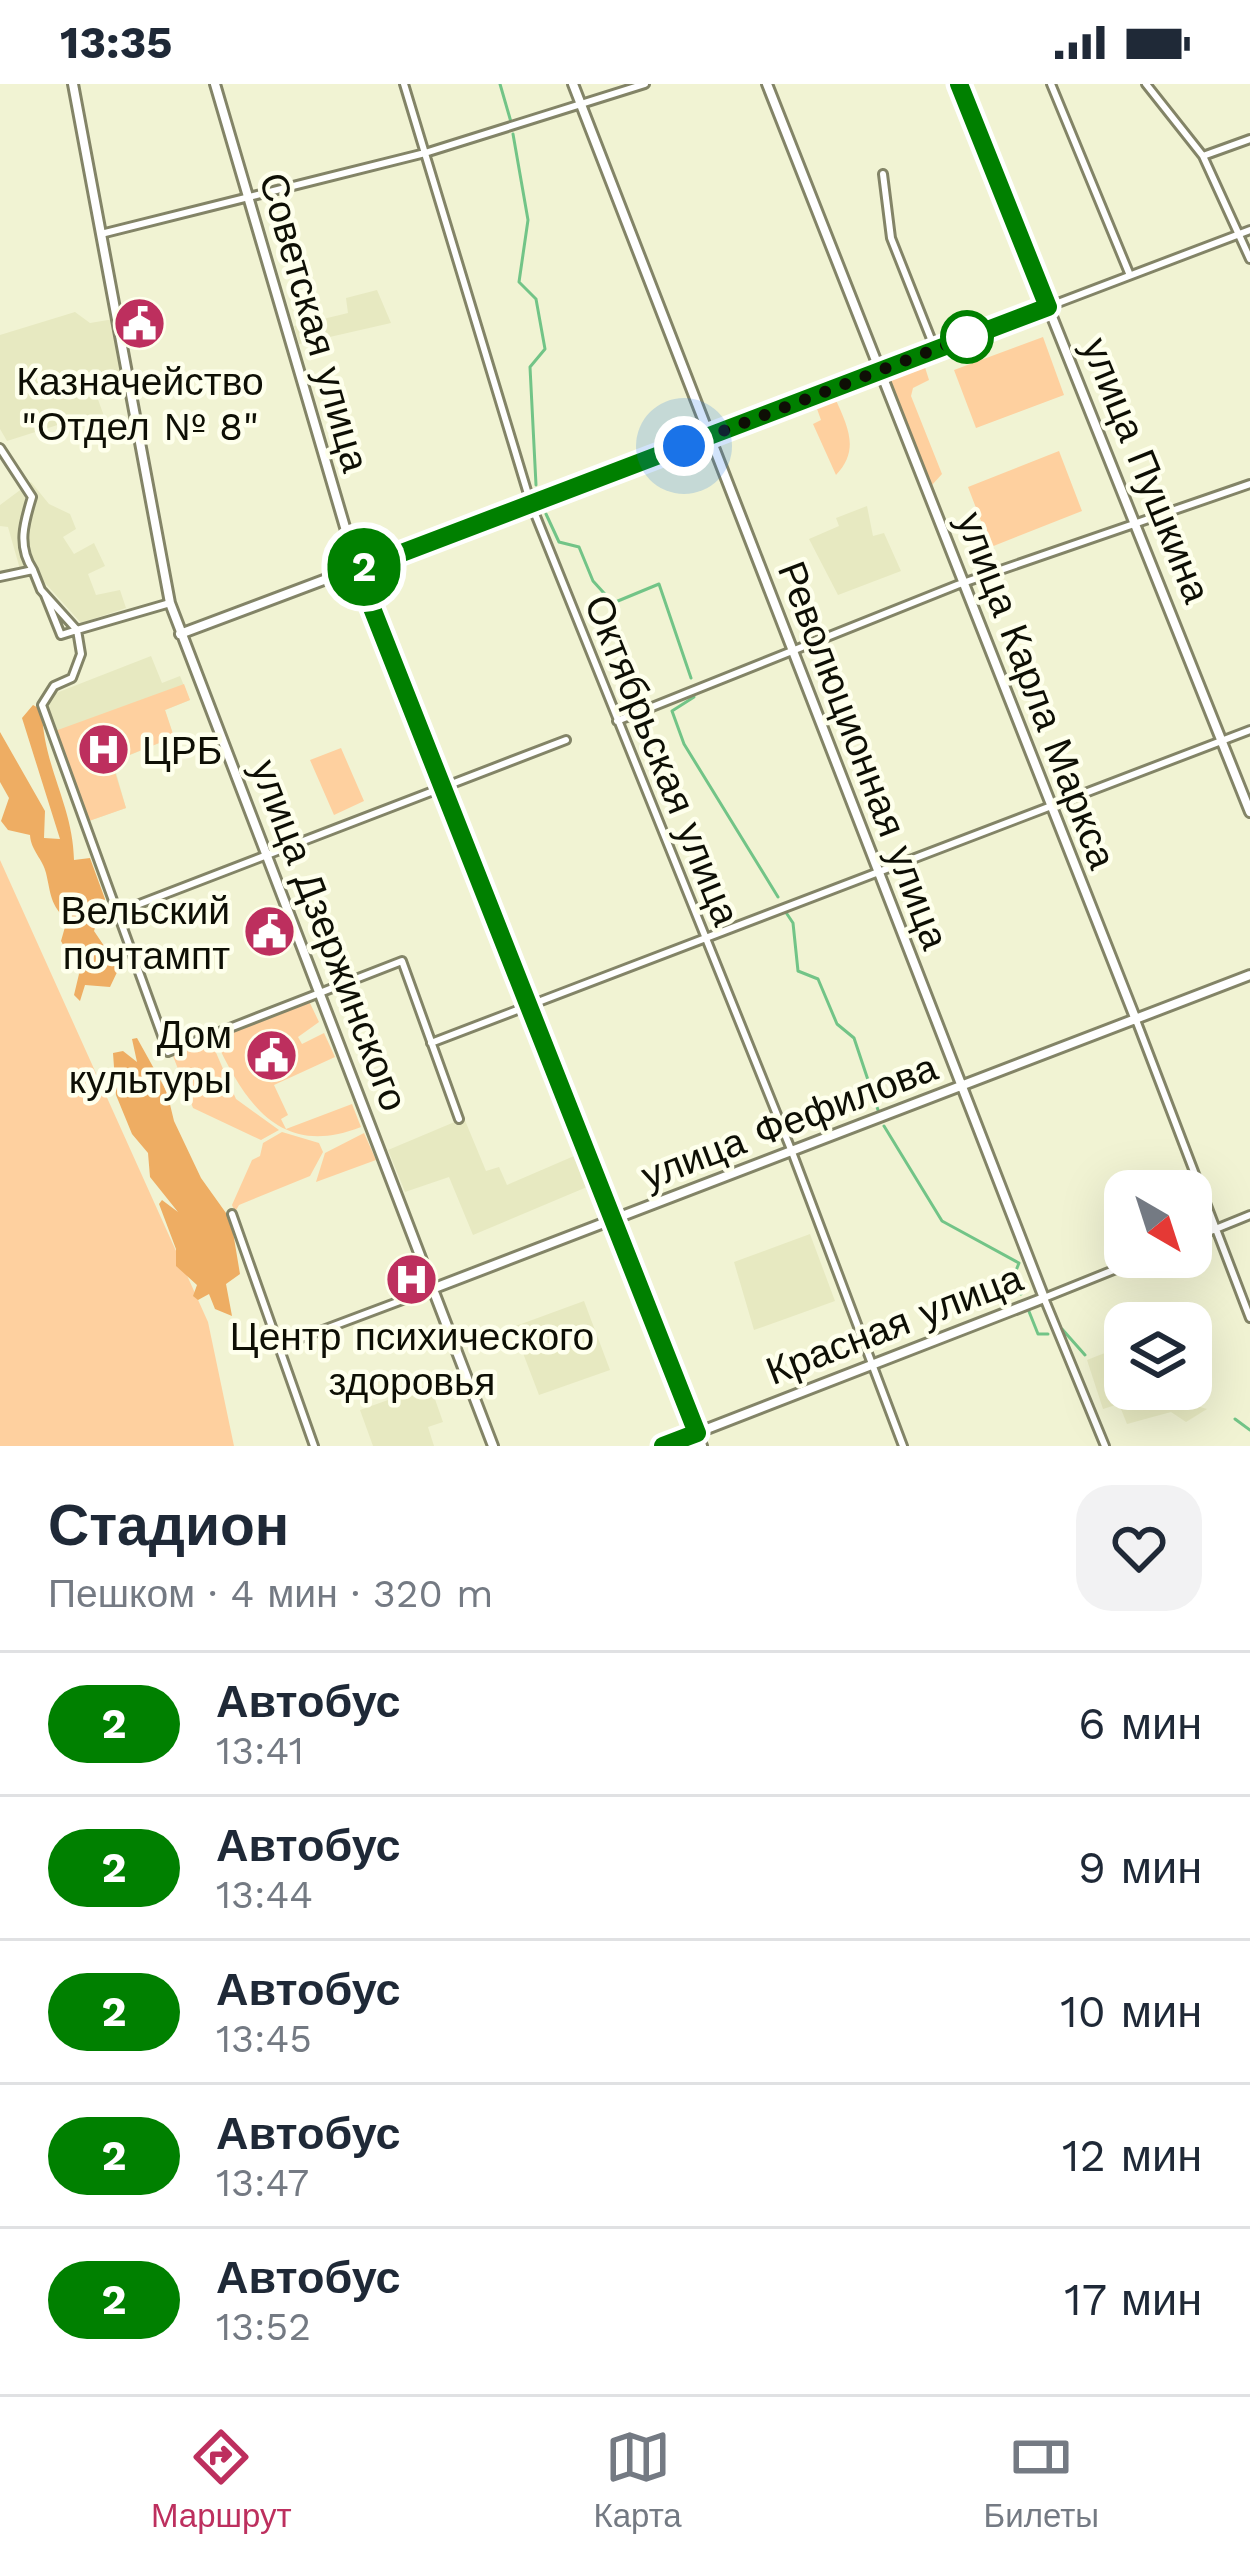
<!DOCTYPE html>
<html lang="ru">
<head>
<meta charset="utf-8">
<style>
  body { margin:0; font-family:"Work Sans",sans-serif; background:#f2f2f3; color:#1f2937; height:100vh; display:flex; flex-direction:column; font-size:45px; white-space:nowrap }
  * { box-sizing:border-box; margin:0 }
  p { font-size:39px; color:#747a83 }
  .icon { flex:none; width:66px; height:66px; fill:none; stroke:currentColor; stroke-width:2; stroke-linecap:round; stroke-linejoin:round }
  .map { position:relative; height:1362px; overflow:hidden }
  .panel { display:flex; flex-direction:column; background:#fff; flex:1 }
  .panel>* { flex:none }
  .badge { padding:0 24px; border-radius:39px; font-size:42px; line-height:78px }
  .needle { width:78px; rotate:141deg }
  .buttons { position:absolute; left:1104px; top:1086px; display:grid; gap:24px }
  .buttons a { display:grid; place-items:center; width:108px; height:108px; border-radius:24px; background:#fff; box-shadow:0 12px 48px #0002; font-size:60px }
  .you { position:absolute; width:60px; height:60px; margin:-30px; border:9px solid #fff; border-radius:50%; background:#1a73e8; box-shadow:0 0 0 18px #1a73e833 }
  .map>.badge { position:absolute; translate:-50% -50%; box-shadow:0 0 0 6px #fff }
  .round { display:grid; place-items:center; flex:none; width:126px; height:126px; border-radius:36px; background:#f2f2f3 }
  .overview { display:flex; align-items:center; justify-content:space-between; height:204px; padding:0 48px }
  h1 { font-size:57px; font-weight:800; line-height:90px }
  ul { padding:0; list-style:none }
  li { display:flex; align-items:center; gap:36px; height:144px; padding:0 48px; border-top:3px solid #e0e1e3 }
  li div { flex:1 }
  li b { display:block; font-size:45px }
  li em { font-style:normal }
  li .badge { min-width:132px; font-weight:700; text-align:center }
  .status { display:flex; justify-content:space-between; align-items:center; height:84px; padding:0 60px; background:#fff; direction:ltr }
  .status svg { height:33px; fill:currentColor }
  .tab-bar { display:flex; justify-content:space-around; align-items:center; height:168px; border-top:3px solid #e0e1e3; background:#fff; font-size:33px; color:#747a83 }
  .tab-bar a { display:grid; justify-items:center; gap:6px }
  .tab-bar .selected { color:#bd2f5e }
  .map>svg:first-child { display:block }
  .built { fill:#e7e9c1 }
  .green { fill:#fed09f }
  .forest { fill:#eead63 }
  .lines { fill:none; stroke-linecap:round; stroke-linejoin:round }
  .stream { stroke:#72c487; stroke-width:3 }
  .street-casing { stroke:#838467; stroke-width:12 }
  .secondary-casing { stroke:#838467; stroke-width:14 }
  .street { stroke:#fff; stroke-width:6 }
  .secondary { stroke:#fff; stroke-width:8 }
  .line-casing { stroke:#fff; stroke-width:27 }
  .line { stroke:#008000; stroke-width:18 }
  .walk { stroke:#0e0f05; stroke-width:12; stroke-dasharray:0 21.6 }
  .stop-dot { fill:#fff; stroke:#008000; stroke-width:6 }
  .labels { text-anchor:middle; stroke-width:9; stroke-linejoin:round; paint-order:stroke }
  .street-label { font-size:39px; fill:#0e0f05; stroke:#feffec }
  .poi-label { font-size:39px; fill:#0e0f05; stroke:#feffec }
</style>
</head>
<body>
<div class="status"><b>13:35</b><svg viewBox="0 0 49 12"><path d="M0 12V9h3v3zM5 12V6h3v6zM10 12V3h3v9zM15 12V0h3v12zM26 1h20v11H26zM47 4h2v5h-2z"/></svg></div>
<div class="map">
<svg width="1250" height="1362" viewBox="0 0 1250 1362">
  <rect width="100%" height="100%" fill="#f1f3d3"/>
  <path class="built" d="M 377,206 L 391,239 L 299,260 L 294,242 L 348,229 L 346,214 Z
    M 75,228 L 90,239 L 114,235 L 128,304 L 96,310 L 104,332 L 89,331 L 7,357 L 0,345 L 0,251 Z
    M 31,398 L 49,420 L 70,430 L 76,445 L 63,453 L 74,470 L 94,459 L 105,482 L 88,490 L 96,511 L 120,506 L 126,524 L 81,539 L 46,500 L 20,485 L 8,443 L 0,442 L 0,421 Z
    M 867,422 L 873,452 L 884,449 L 901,487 L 838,511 L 809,455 L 839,442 L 836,434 Z
    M 151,572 L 162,599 L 180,592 L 190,616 L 165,626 L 174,653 L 113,678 L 126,724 L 89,737 L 46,621 L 51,611 Z
    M 464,1034 L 486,1087 L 499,1083 L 507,1101 L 581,1069 L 594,1100 L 473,1151 L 449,1093 L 405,1108 L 388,1066 Z
    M 810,1150 L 835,1217 L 754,1246 L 734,1178 Z
    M 584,1217 L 610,1286 L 539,1311 L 513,1243 Z
    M 1125,1261 L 1125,1305 L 1187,1305 L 1190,1320 L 1207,1325 L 1186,1338 L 1171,1328 L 1127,1340 L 1119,1320 L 1103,1325 L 1087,1276 Z
    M 430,1301 L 443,1338 L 428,1343 L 434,1362 L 373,1362 L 360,1326 Z"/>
  <path class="green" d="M 1043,253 L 1064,311 L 976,344 L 954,286 Z
    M 923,277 L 929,296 L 913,304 L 911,312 L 942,390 L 932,401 L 889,303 L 890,293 Z
    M 835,314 C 848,343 860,366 836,391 L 813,340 L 821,336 L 816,322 Z
    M 1059,367 L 1082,427 L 991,463 L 968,403 Z
    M 184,600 L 190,616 L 165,626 L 174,653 L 112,678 L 126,724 L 89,737 L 55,647 Z
    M 341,664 L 364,717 L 334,731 L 310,676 Z
    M 0,776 L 208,1238 L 234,1362 L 0,1362 Z
    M 309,917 L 319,938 L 298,953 L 302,960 L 324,949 L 335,973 L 274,1001 L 288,1031 L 281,1035 L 286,1045 L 352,1020 L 361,1043 C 282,1074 246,1022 215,955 Z
    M 211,957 L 236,1015 L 279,1046 L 261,1056 L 193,1024 L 173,972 Z
    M 282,1048 L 319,1059 L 323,1068 L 310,1092 L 239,1121 L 235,1128 L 232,1121 L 252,1076 L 260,1072 L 263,1059 Z
    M 364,1049 L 376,1076 L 316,1098 L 325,1069 Z"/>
  <path class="forest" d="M 33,621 L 42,626 C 43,683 73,721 74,776 L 90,774 L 105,815 L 94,847 L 119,884 L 110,903 L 85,901 L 80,917 L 74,911 L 79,890 L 61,857 L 67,836 C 50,821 51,810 46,789 C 43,775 31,767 30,751 L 8,746 L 1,737 L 9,714 L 0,698 L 0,648 L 45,727 L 44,754 L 60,755 L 22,634 Z
    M 137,954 L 167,1008 L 174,1037 L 201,1094 L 231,1136 L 240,1190 L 226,1200 L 232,1232 L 215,1225 L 209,1210 L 198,1216 L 193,1212 L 197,1201 L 176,1182 L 176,1165 L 159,1120 L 162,1116 L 178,1128 L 150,1093 L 148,1069 L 132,1050 L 116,1011 L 113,969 L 123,967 L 137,978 L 132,955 Z"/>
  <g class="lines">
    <path class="stream" d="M 500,0 L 511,38
      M 513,50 L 528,136 L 519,198 L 536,215 L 545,265 L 530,283 L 536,401
      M 546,430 L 559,458 L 579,463 L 593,497 L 613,519 L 659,500 L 691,594
      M 694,613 L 672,627 L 684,660 L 778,813
      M 785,827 L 793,839 L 798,887 L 818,895 L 837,940 L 854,954 L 878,1026
      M 884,1042 L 942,1137 L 1019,1179 L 1013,1194 L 1021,1210
      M 1028,1225 L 1038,1250 L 1048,1250
      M 1062,1245 L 1085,1271
      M 1235,1335 L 1250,1346"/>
    <defs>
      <path id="street" d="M 404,0 L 531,420 L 792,1068 L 903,1362
        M 1051,0 L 1129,189
        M 1146,0 L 1203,72 L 1250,175
        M 1203,72 L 1250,55
        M 883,90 L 891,154 L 935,265
        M 101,150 L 425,69 L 645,0
        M 879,287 L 1250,146
        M 0,364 L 32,413 C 24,439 17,462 33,486
        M 0,493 L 33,486 L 41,506 L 77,546 L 170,519
        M 45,511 L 61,551 L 77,546 L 81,570 L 72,594 L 54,602 L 42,621 L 168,968 L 402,877 L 459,1035
        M 617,637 L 957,501 L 1250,400
        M 116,829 L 566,656
        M 1136,936 L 1250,1234
        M 431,959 L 1250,646
        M 232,1130 L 314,1362
        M 1191,1155 L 1250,1131
        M 280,1262 L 432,1205
        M 1105,1362 L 1044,1214 L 1146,1173"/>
      <path id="secondary" d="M 73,0 L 170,519 L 493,1362
        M 215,0 L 364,508 L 702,1362
        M 573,0 L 1044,1214 L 663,1362
        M 767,0 L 1136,936
        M 959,0 L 1250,728
        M 180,550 L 879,287
        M 432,1205 L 1250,891"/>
    </defs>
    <use href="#street" class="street-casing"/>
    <use href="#secondary" class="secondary-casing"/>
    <use href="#street" class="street"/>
    <use href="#secondary" class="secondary"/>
  </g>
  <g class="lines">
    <defs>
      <path id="line" d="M 663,1362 L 697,1349 L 357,486 L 1048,223 L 959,0"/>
    </defs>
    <use href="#line" class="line-casing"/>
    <use href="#line" class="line"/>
    <path class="walk" d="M 684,362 L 967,253"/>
  </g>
  <defs>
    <symbol id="civic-disc" viewBox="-11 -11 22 22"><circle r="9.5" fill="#bd2f5e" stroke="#feffec"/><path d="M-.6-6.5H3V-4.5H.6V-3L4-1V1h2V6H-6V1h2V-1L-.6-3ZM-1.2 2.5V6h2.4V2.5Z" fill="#fff"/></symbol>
    <symbol id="hospital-disc" viewBox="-11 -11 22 22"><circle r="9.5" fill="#bd2f5e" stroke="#feffec"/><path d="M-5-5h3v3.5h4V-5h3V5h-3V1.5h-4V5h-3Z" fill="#fff"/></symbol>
  </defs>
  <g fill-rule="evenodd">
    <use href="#civic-disc" x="110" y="210" width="59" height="59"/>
    <use href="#hospital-disc" x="74" y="636" width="59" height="59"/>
    <use href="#civic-disc" x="240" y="818" width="59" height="59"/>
    <use href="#civic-disc" x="242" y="942" width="59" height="59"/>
    <use href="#hospital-disc" x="382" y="1166" width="59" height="59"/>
  </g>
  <circle class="stop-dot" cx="967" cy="253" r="24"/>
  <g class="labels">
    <g class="street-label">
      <text transform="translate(315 238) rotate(74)" y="14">Советская улица</text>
      <text transform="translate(1147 386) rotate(68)" y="14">улица Пушкина</text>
      <text transform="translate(1037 606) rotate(69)" y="14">улица Карла Маркса</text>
      <text transform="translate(864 671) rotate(69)" y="14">Революционная улица</text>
      <text transform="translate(663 676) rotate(68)" y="14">Октябрьская улица</text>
      <text transform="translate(330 851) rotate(69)" y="14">улица Дзержинского</text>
      <text transform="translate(789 1037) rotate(-21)" y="14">улица Фефилова</text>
      <text transform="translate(894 1240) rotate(-21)" y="14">Красная улица</text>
    </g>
    <g class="poi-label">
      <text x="140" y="311">Казначейство<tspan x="140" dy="45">"Отдел № 8"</tspan></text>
      <text x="142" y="680" text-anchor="start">ЦРБ</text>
      <text x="230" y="840" text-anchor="end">Вельский<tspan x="230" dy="45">почтампт</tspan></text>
      <text x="232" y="964" text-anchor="end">Дом<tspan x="232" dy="45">культуры</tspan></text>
      <text x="412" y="1266">Центр психического<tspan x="412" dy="45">здоровья</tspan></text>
    </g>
  </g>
</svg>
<div class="buttons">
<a><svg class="needle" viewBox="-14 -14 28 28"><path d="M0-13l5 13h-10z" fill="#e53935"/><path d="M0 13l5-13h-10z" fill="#747a83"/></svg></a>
<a><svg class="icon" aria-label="layers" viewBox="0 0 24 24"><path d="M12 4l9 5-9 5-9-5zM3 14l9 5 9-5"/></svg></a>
</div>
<div class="you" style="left:684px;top:362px"></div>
<b class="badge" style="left:364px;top:483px;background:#008000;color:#fff">2</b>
</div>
<section class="panel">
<div class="overview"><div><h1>Стадион</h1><p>Пешком · 4 мин · 320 m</p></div><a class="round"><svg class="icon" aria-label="heart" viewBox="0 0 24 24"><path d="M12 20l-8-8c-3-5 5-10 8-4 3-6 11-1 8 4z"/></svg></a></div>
<ul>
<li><span class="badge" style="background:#008000;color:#fff">2</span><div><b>Автобус</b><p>13:41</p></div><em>6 мин</em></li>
<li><span class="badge" style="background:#008000;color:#fff">2</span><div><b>Автобус</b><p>13:44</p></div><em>9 мин</em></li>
<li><span class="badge" style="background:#008000;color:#fff">2</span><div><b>Автобус</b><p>13:45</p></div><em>10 мин</em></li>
<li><span class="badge" style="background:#008000;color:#fff">2</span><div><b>Автобус</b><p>13:47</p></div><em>12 мин</em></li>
<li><span class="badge" style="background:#008000;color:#fff">2</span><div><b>Автобус</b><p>13:52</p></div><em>17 мин</em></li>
</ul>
</section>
<nav class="tab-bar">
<a class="selected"><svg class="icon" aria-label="directions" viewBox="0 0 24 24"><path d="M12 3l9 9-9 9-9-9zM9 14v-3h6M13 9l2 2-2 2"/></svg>Маршрут</a>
<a><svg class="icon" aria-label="map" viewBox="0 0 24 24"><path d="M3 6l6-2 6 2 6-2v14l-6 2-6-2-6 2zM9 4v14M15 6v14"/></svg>Карта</a>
<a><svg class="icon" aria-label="tickets" viewBox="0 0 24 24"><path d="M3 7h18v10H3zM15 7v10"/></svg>Билеты</a>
</nav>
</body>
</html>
